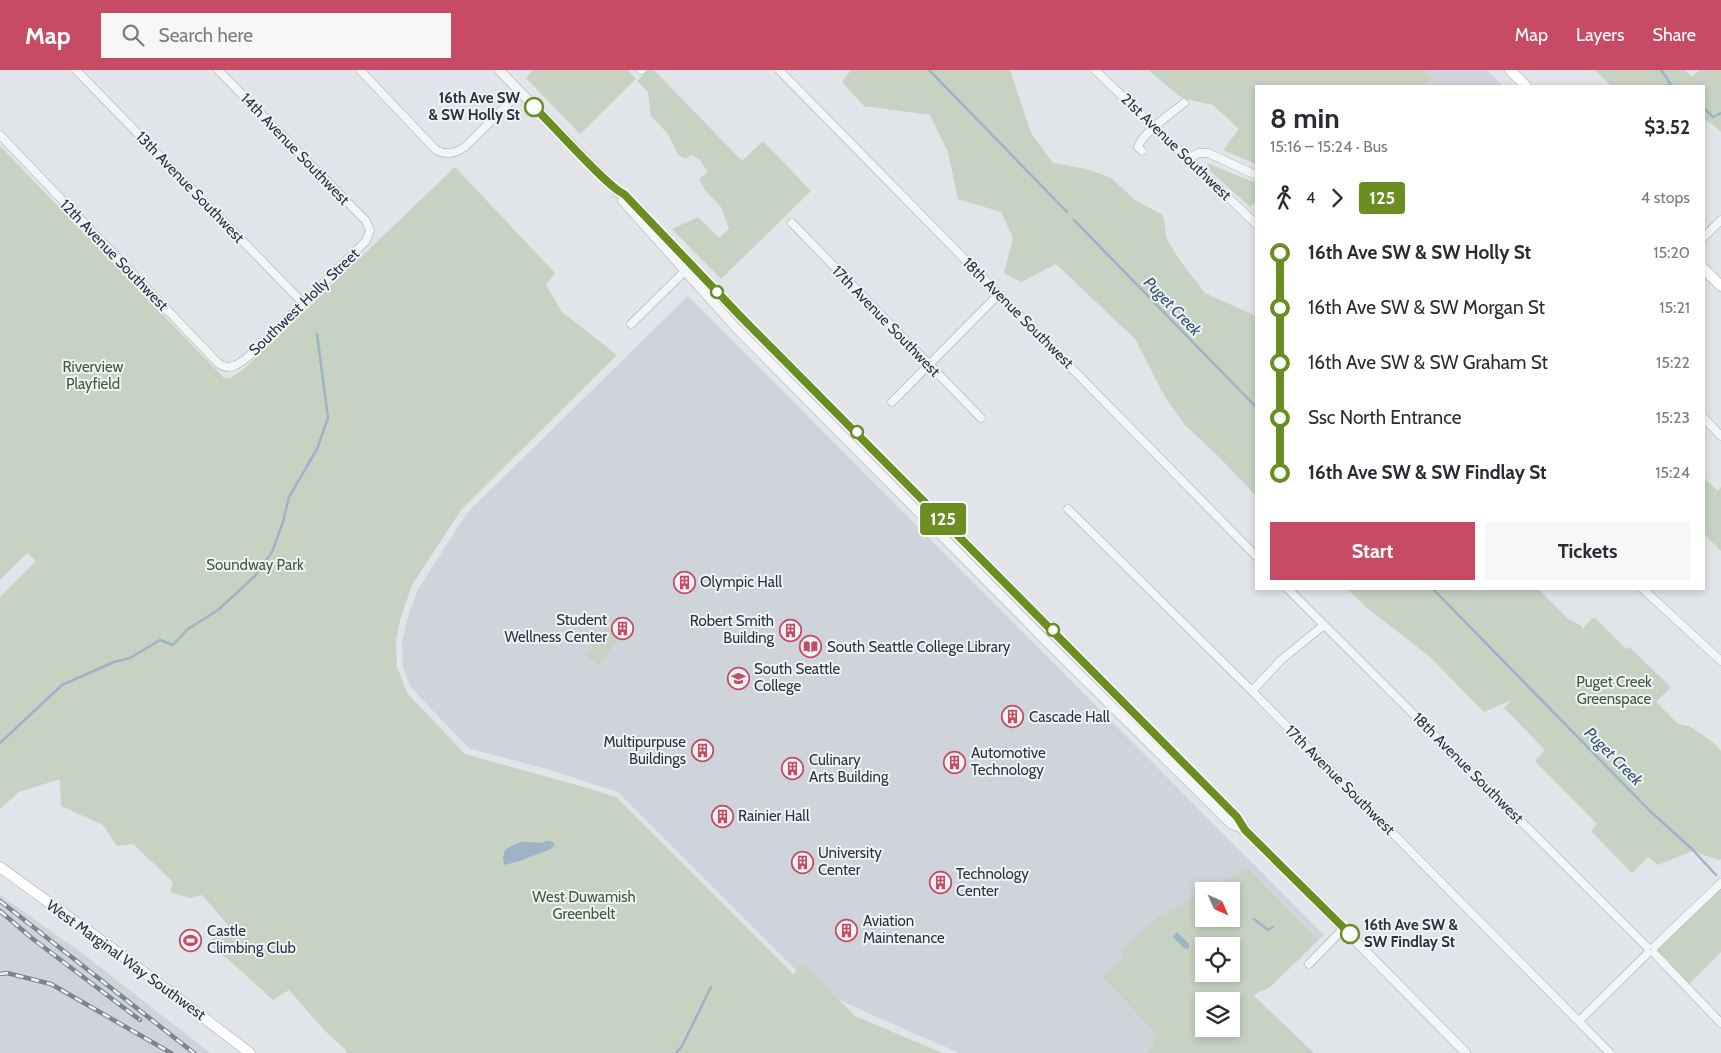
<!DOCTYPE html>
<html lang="en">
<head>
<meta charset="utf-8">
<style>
  body { margin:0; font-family:Cabin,sans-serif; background:#f7f7f7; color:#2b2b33; height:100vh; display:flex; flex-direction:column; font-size:19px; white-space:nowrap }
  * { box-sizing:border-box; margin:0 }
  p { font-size:16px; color:#7c7c81 }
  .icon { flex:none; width:28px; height:28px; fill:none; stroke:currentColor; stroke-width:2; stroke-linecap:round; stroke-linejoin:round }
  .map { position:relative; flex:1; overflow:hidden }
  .panel { position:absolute; left:1255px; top:15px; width:450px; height:505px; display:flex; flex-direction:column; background:#fff; border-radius:0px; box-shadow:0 2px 8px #0003 }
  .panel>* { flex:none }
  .badge { padding:0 10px; border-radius:4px; font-size:18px; line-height:32px }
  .needle { width:32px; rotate:135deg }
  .tools { position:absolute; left:1195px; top:812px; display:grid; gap:10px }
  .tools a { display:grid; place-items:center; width:45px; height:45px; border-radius:0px; background:#fff; box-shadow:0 2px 8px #0003; font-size:25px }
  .map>.badge { position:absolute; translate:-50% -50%; box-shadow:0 0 0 2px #fff }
  .legs { display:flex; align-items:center; gap:8px; height:55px; padding:0 15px; font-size:16px }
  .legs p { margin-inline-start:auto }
  .summary { display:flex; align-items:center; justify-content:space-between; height:85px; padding:0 15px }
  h1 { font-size:28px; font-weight:800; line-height:38px }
  .action { display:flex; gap:10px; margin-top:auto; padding:10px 15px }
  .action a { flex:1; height:58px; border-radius:0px; background:#c84b66; color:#fff; font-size:20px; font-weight:800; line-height:58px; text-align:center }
  .action a+a { background:#f7f7f7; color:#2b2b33 }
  ul { padding:0 15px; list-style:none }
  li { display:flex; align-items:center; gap:18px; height:55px; font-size:19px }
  li i { display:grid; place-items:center; width:8px; height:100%; margin:0 6px; background:currentColor }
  li i::after { content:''; width:12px; height:12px; margin:-6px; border:4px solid; border-radius:50%; background:#fff }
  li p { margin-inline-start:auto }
  li:first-child i { background:linear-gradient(#0000 50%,currentColor 0) }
  li:last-child i { background:linear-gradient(currentColor 50%,#0000 0) }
  header { display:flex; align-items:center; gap:30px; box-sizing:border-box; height:70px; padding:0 25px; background:#c84b66; color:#fff }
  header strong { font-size:24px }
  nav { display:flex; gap:28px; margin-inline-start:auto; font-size:18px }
  .search { width:350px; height:45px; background:#f7f7f7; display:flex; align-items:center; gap:12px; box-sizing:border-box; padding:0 18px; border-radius:0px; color:#7c7c81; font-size:19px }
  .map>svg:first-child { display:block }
  .built { fill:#cfd4db; fill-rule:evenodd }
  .green { fill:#c7d2c2; fill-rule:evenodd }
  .water { fill:#9db4c7 }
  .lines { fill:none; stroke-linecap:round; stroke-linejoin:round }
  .stream { stroke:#9db4c7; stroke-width:2.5 }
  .minor-casing { stroke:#a6abb3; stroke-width:9 }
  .tertiary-casing { stroke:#a6abb3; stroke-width:10 }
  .secondary-casing { stroke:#a6abb3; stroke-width:11 }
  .minor { stroke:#f3f5f7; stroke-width:8 }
  .tertiary { stroke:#f3f5f7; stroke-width:9 }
  .secondary { stroke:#fff; stroke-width:10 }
  .rail-casing { stroke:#7b8592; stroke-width:4.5 }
  .rail { stroke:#f0f3f6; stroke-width:2.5; stroke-dasharray:8; stroke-linecap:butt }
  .line-1-casing { stroke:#fff; stroke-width:11 }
  .line-1 { stroke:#6b8e23; stroke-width:8 }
  .stop-1-dot { fill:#fff; stroke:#6b8e23; stroke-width:2.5 }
  .labels { text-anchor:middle; stroke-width:4; stroke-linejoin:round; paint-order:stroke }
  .stop-label { font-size:15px; font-weight:bold; fill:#2a3340; stroke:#f0f3f6; text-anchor:end }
  .street-label { font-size:15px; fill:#2a3340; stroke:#f0f3f6 }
  .park-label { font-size:15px; fill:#405b38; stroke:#f0f3f6 }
  .poi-label { font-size:15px; fill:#2a3340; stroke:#f0f3f6; text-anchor:start }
  .water-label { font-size:16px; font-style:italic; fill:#355472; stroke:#f0f3f6 }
</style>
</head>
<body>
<header>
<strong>Map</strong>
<div class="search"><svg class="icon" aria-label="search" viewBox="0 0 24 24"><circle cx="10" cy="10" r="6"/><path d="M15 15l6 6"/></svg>Search here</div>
<nav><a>Map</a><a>Layers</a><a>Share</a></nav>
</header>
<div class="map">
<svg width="1721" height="983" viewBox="0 0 1721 983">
  <rect width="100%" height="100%" fill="#e1e4e9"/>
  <path class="built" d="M 1260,0 L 1487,0 L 1503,16 L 1277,16 Z
    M 688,226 L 1324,865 L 1269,918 L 1204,931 L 1204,959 L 1156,963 L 1153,976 L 1146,983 L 959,983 L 850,935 L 822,921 L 797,901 L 618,722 L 553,701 L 469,678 L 411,618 L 403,598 L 402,572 L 407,549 L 417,521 L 467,443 ZM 1204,821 L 1231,821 L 1231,849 L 1204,849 ZM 1204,876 L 1231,876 L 1231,904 L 1204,904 Z
    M 0,825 L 82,883 L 210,983 L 0,983 Z"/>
  <path class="green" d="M 533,0 L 628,0 L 636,9 L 580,64 L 526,8 Z
    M 648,0 L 654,0 L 742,91 L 763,71 L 811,121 L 721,209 L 672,159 L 698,147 L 719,168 L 729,159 L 721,137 L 705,120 L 699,109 L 708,102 L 700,90 L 691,85 L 686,89 L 678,85 L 668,64 L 651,46 L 648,22 L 637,11 Z
    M 851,0 L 1010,0 L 1031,63 L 1053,93 L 1087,99 L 1111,108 L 1135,130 L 1163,145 L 1167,170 L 1181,192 L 1205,223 L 1256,246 L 1256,426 L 1219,387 L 1185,355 L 1165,327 L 1135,269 L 1056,194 L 1021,212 L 1004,203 L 1013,168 L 1001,142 L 958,129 L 948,82 L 930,45 L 864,36 L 842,12 Z
    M 1148,0 L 1424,0 L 1432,7 L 1423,16 L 1256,16 L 1256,94 L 1223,80 L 1239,59 L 1213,35 L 1182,28 Z
    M 1595,0 L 1685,0 L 1692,7 L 1700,0 L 1721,0 L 1721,62 L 1711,53 L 1704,50 L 1704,16 L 1650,16 L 1648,15 L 1646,16 L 1611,16 Z
    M 0,76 L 224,308 L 231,308 L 244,299 L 455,97 L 555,203 L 546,215 L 562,242 L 617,285 L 461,440 L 412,515 L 400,550 L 396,571 L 397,597 L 407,623 L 465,684 L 587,718 L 616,727 L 793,904 L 803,894 L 855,946 L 942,983 L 346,983 L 346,980 L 325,961 L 289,920 L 273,930 L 230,891 L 215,880 L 211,871 L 228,855 L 202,825 L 190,828 L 170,822 L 173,812 L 133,774 L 117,776 L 103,755 L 61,736 L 60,709 L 19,722 L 0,739 L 0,527 L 36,491 L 27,483 L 0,510 Z
    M 1209,94 L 1256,113 L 1256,131 L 1250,137 L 1205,96 Z
    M 1704,408 L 1718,421 L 1721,417 L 1721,481 L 1704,464 Z
    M 1347,519 L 1538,519 L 1568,549 L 1582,556 L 1582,559 L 1594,547 L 1626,579 L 1629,577 L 1671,617 L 1656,632 L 1678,654 L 1689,656 L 1713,672 L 1721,681 L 1721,789 L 1719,790 L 1692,781 L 1658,795 L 1648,787 L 1632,803 L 1591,761 L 1597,754 L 1535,691 L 1545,680 L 1504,638 L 1512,630 L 1484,642 L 1430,587 L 1366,537 Z
    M 606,557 L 619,568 L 599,595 L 585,585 Z
    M 1248,799 L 1318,870 L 1269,918 L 1253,925 L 1314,983 L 1146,983 L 1153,976 L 1156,963 L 1103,908 L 1124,887 L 1120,882 L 1156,848 L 1204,823 L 1204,849 L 1231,849 L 1231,821 L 1206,821 ZM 1204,876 L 1231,876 L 1231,904 L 1204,904 ZM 1204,931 L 1231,931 L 1231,959 L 1204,959 Z
    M 1721,818 L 1721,882 L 1689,914 L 1656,881 Z"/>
  <path class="water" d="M 547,771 L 551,771 L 555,774 L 551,779 L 517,792 L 504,795 L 503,787 L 505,780 C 510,777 515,773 521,772 C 530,771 538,775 547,771 Z
    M 1177,862 L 1189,874 L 1189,878 L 1185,879 L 1174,868 L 1173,866 Z"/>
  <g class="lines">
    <path class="stream" d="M 929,0 L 1067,142
      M 1661,0 C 1666,5 1667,11 1672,16
      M 1704,38 L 1713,47 L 1721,43
      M 1074,150 L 1256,337
      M 1433,519 L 1651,742 L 1692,779 L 1716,805
      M 0,673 L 62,615 L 114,592 L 130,588 L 160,570 L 173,575 L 188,559 L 218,540 L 255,506 L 272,482 L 283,452 L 289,427 L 317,379 L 328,348 L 317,264
      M 1254,849 L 1268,860 L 1273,857
      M 676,983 L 682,976 L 711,917"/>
    <defs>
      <path id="minor" d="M 76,0 L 303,233
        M 360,0 L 436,80 C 447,86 456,83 466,76 L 520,22
        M 641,0 L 642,0
        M 779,0 L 1256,486
        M 1095,0 L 1256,154
        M 0,65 L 218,293 C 229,302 239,294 249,286 L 366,171 L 370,160 L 366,151 L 218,0
        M 1142,81 L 1138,77 C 1142,63 1173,42 1184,33
        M 1188,88 L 1199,83 L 1208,83 L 1256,105
        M 792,153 L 981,348
        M 1704,167 L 1721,150
        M 631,254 L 688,198
        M 892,332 L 999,224
        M 1704,348 L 1721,366
        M 1068,439 L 1252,621 L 1610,983
        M 1288,519 L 1647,877
        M 1643,519 L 1721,591
        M 1252,621 L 1281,590 L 1324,555
        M 1654,877 L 1721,813
        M 1654,883 L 1721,953
        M 1309,894 L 1344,858
        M 1579,951 L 1648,883"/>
      <path id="tertiary" d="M 499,0 L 619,123 L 624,124 L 744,250 L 1237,747 L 1245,759 L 1466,983
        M 622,130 L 736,258 L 1057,582 L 1231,754 L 1244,759"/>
      <path id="secondary" d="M 1510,0 L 1526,16
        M 1704,199 L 1721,216
        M 0,797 L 120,884 L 250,983"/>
    </defs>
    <use href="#minor" class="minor-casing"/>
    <use href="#tertiary" class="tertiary-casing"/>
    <use href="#secondary" class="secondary-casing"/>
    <use href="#minor" class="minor"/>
    <use href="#tertiary" class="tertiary"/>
    <use href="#secondary" class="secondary"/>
    <defs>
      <path id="rail" d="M 0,831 L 194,983
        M 0,841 L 33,869 L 140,950
        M 0,904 L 7,903 L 51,914 L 171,983"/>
    </defs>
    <use href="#rail" class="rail-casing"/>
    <use href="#rail" class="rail"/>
  </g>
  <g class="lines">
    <defs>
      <path id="line-1" d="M 534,37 C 550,52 609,119 624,124 L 744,250 L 1237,747 L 1245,760 L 1350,864"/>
    </defs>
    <use href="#line-1" class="line-1-casing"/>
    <use href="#line-1" class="line-1"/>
  </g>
  <defs>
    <symbol id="building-ring" viewBox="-11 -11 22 22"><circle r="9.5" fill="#f0f3f6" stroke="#c84b66" stroke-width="1.5"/><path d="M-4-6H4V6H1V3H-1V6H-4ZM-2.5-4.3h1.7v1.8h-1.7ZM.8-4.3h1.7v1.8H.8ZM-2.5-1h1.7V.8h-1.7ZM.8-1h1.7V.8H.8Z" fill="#c84b66"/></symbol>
    <symbol id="library-ring" viewBox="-11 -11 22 22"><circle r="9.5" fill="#f0f3f6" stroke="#c84b66" stroke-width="1.5"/><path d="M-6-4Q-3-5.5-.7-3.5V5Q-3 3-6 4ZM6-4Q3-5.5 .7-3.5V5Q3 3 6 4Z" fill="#c84b66"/></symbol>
    <symbol id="university-ring" viewBox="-11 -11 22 22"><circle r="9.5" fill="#f0f3f6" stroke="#c84b66" stroke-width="1.5"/><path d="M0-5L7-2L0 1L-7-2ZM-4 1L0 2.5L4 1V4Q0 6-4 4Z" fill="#c84b66"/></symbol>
    <symbol id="stadium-ring" viewBox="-11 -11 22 22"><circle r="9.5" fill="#f0f3f6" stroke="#c84b66" stroke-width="1.5"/><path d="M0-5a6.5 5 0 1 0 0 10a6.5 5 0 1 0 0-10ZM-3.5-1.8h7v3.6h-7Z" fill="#c84b66"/></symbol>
  </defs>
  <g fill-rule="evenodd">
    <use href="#building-ring" x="672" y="500" width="25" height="25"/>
    <use href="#building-ring" x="610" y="546" width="25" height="25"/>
    <use href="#building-ring" x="778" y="548" width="25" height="25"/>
    <use href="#library-ring" x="798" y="564" width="25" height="25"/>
    <use href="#university-ring" x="726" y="596" width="25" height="25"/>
    <use href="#building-ring" x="1000" y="634" width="25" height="25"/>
    <use href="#building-ring" x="690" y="668" width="25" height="25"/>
    <use href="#building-ring" x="942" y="680" width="25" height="25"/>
    <use href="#building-ring" x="780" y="686" width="25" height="25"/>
    <use href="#building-ring" x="710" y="734" width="25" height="25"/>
    <use href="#building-ring" x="790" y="780" width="25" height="25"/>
    <use href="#building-ring" x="928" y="800" width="25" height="25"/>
    <use href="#building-ring" x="834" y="848" width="25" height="25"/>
    <use href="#stadium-ring" x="178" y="858" width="25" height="25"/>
  </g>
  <g class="stop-1-dot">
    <circle cx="534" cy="37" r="9"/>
    <circle cx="717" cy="222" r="6"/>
    <circle cx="857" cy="362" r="6"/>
    <circle cx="1053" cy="560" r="6"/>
    <circle cx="1350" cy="864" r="9"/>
  </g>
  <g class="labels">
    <g class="stop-label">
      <text x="520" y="33">16th Ave SW<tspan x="520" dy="17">&amp; SW Holly St</tspan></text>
      <text x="1364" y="860" text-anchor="start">16th Ave SW &amp;<tspan x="1364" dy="17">SW Findlay St</tspan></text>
    </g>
    <g class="street-label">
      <text transform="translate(1176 77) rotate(44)" y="5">21st Avenue Southwest</text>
      <text transform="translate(295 79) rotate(46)" y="5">14th Avenue Southwest</text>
      <text transform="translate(190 117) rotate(46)" y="5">13th Avenue Southwest</text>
      <text transform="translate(114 185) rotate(46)" y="5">12th Avenue Southwest</text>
      <text transform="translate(304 232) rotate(-44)" y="5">Southwest Holly Street</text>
      <text transform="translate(1018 243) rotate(45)" y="5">18th Avenue Southwest</text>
      <text transform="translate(886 251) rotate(46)" y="5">17th Avenue Southwest</text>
      <text transform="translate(1468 698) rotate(45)" y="5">18th Avenue Southwest</text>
      <text transform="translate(1340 710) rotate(45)" y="5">17th Avenue Southwest</text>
      <text transform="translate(126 890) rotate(36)" y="5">West Marginal Way Southwest</text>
    </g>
    <g class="park-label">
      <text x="93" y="302">Riverview<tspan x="93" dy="17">Playfield</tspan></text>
      <text x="255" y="500">Soundway Park</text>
      <text x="1614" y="617">Puget Creek<tspan x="1614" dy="17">Greenspace</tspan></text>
      <text x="584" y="832">West Duwamish<tspan x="584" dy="17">Greenbelt</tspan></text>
    </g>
    <g class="poi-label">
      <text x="700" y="517">Olympic Hall</text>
      <text x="607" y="555" text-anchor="end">Student<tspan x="607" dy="17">Wellness Center</tspan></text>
      <text x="774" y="556" text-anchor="end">Robert Smith<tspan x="774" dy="17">Building</tspan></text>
      <text x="827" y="582">South Seattle College Library</text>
      <text x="754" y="604">South Seattle<tspan x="754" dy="17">College</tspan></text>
      <text x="1029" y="652">Cascade Hall</text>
      <text x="686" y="677" text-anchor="end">Multipurpuse<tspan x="686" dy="17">Buildings</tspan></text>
      <text x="971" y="688">Automotive<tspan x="971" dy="17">Technology</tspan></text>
      <text x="809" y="695">Culinary<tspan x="809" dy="17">Arts Building</tspan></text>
      <text x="738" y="751">Rainier Hall</text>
      <text x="818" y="788">University<tspan x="818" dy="17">Center</tspan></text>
      <text x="956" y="809">Technology<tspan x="956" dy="17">Center</tspan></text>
      <text x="863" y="856">Aviation<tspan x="863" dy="17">Maintenance</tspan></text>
      <text x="207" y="866">Castle<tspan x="207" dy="17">Climbing Club</tspan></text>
    </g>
    <g class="water-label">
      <text transform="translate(1173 236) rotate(46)" y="6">Puget Creek</text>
      <text transform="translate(1614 686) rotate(45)" y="6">Puget Creek</text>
    </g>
  </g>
</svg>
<div class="tools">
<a><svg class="needle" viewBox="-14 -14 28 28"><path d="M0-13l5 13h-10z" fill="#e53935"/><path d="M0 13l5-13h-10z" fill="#7c7c81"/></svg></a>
<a><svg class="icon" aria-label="locate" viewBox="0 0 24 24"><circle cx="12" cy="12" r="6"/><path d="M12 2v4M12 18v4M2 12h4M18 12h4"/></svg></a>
<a><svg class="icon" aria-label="layers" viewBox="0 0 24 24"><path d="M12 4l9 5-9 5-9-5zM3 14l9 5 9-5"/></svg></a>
</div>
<b class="badge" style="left:943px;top:449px;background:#6b8e23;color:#fff">125</b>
<section class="panel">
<div class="summary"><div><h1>8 min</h1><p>15:16 – 15:24 · Bus</p></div><b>$3.52</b></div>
<div class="legs"><svg class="icon" aria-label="walk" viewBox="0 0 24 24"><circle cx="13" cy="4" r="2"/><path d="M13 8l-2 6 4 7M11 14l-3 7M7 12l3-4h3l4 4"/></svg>4<svg class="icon" aria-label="forward" viewBox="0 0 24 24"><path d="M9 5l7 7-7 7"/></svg><b class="badge" style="background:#6b8e23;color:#fff">125</b><p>4 stops</p></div>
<ul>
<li><i style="color:#6b8e23"></i><b>16th Ave SW &amp; SW Holly St</b><p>15:20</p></li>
<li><i style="color:#6b8e23"></i><span>16th Ave SW &amp; SW Morgan St</span><p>15:21</p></li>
<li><i style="color:#6b8e23"></i><span>16th Ave SW &amp; SW Graham St</span><p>15:22</p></li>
<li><i style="color:#6b8e23"></i><span>Ssc North Entrance</span><p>15:23</p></li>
<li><i style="color:#6b8e23"></i><b>16th Ave SW &amp; SW Findlay St</b><p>15:24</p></li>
</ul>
<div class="action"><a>Start</a><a>Tickets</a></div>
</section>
</div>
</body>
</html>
